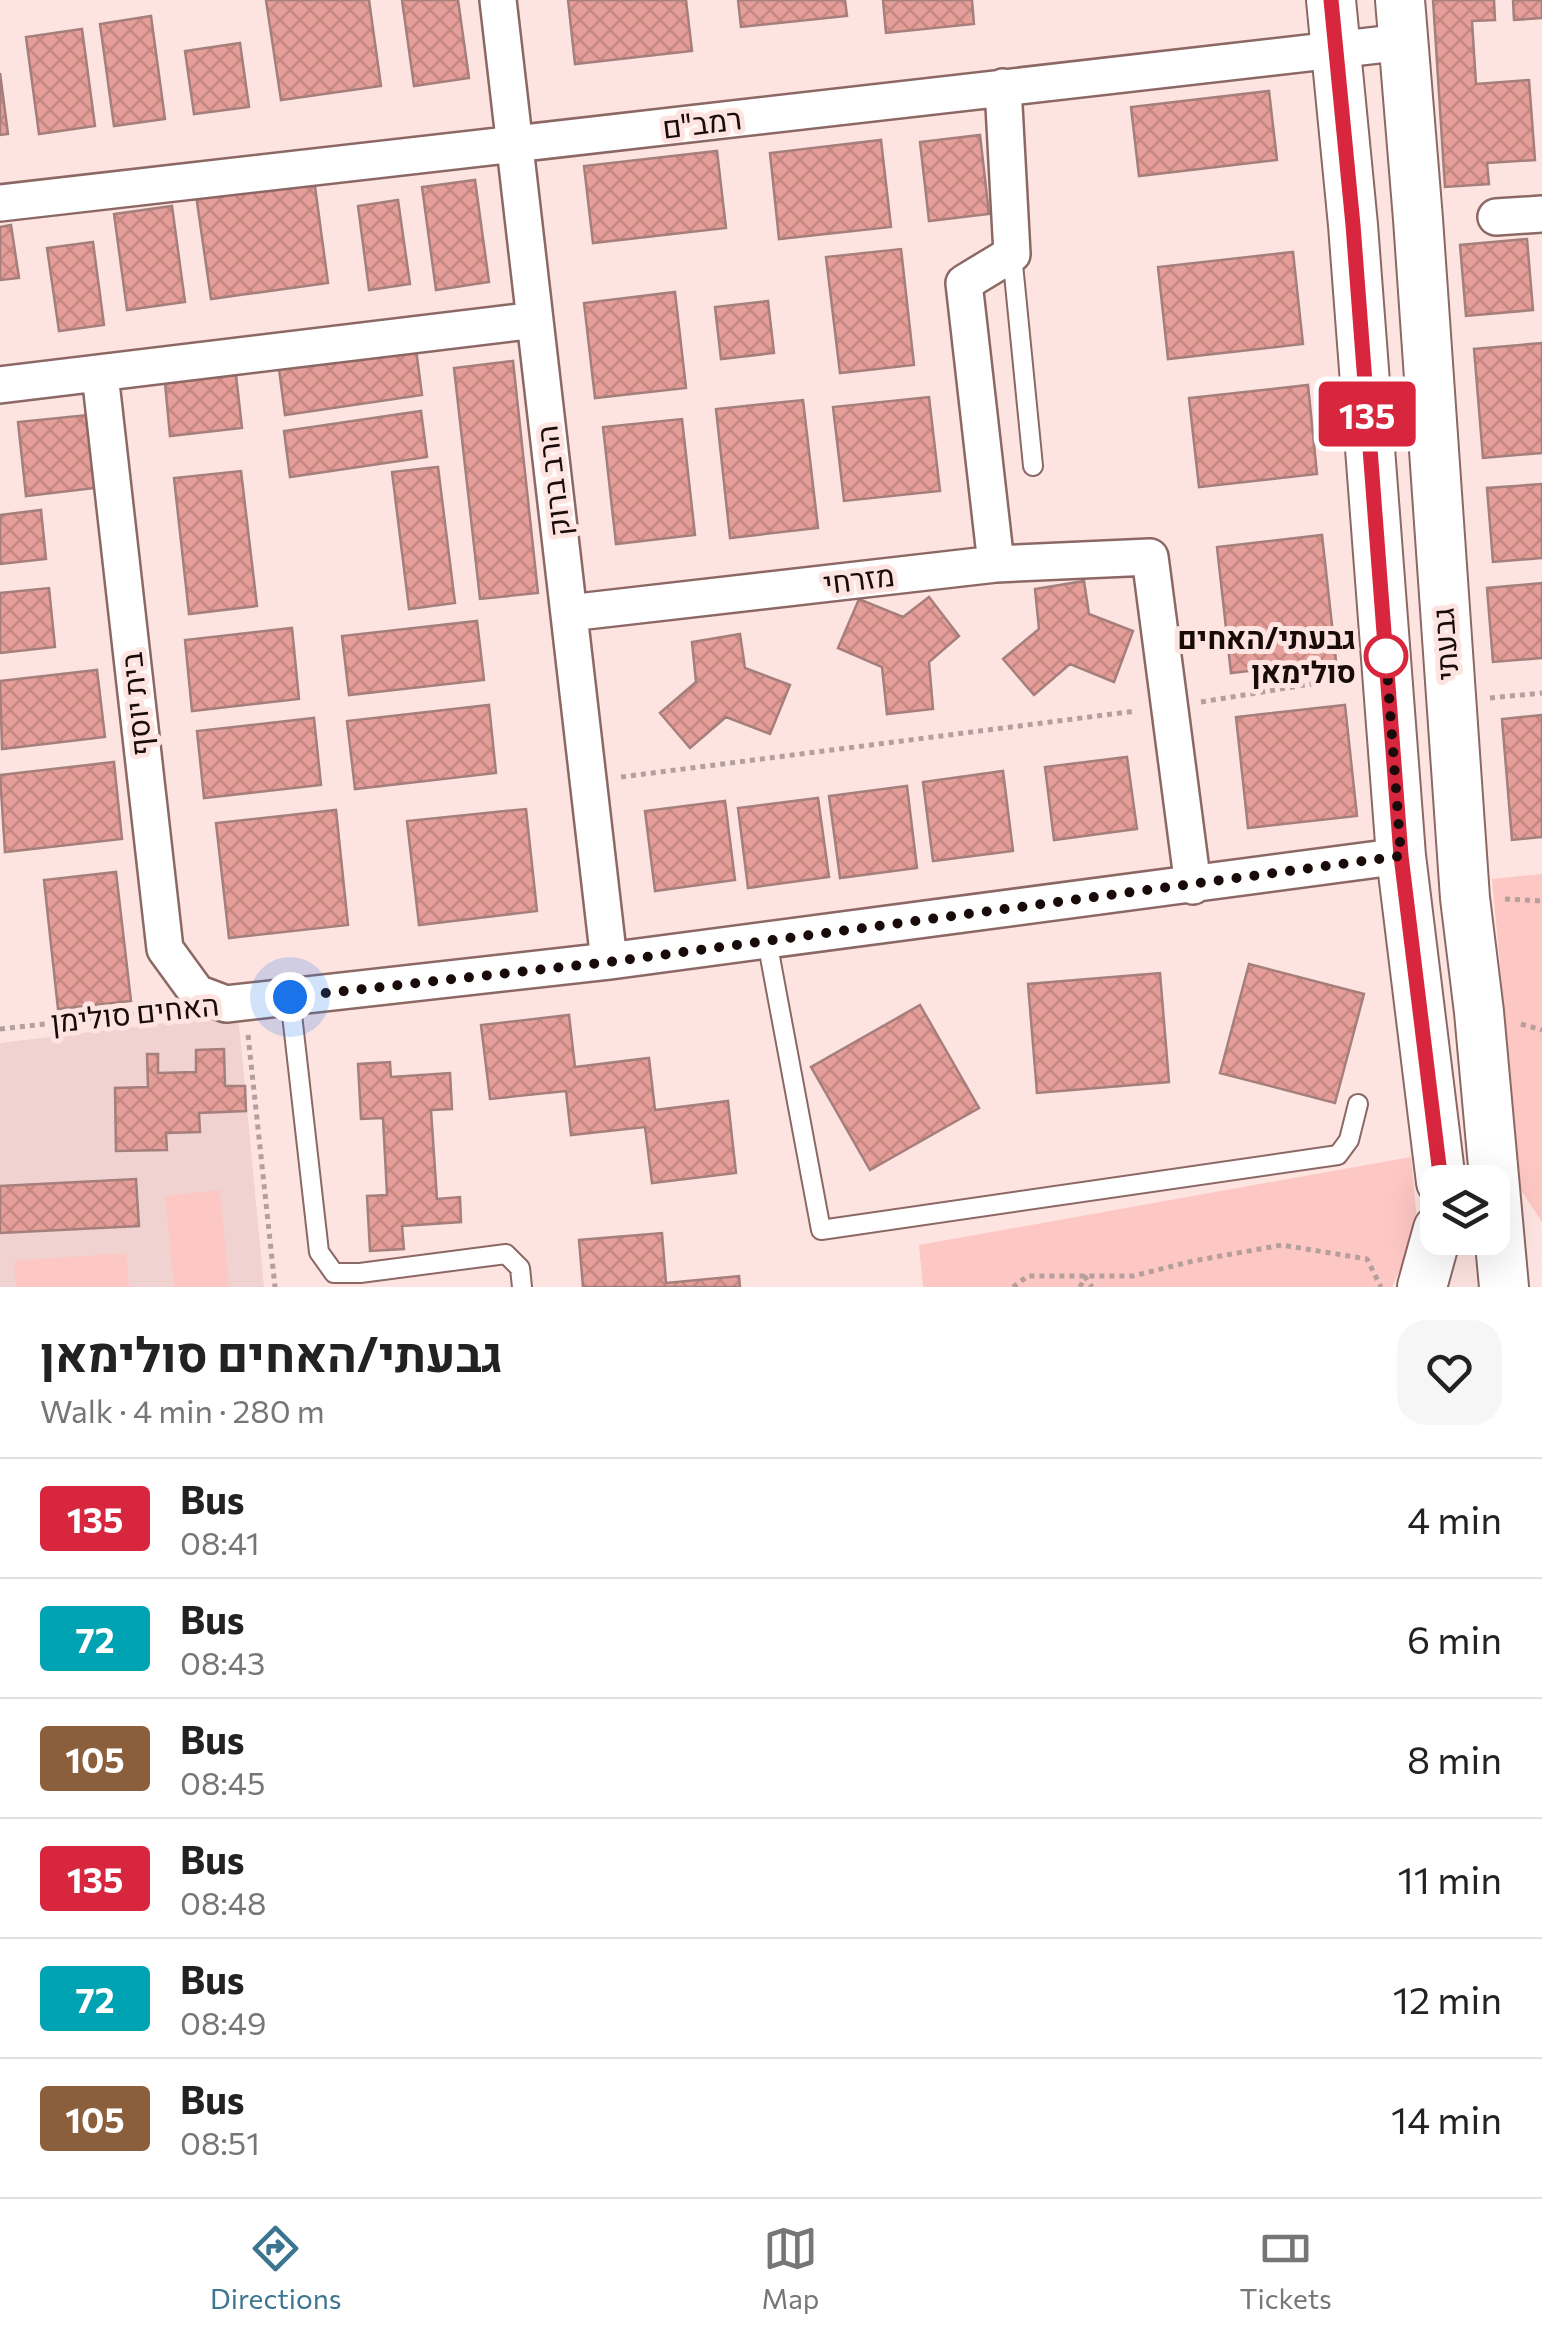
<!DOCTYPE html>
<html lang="en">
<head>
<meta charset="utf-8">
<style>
  body { margin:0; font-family:Commissioner,Heebo,sans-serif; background:#f6f6f6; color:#222; height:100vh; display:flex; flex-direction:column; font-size:38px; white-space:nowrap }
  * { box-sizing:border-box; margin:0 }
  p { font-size:32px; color:#767676 }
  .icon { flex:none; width:55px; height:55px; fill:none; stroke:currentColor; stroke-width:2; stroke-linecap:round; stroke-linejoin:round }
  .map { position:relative; height:1287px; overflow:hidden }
  .sheet { display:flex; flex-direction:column; background:#fff; flex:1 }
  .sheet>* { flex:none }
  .badge { padding:0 20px; border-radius:8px; font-size:35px; line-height:65px }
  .buttons { position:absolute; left:1420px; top:1165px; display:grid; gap:20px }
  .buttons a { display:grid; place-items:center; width:90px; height:90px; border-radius:20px; background:#fff; box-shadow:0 10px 40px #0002; font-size:50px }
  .you { position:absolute; width:50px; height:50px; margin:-25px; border:8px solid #fff; border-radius:50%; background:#1a73e8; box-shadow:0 0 0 15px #1a73e833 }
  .map>.badge { position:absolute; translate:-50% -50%; box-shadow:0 0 0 5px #fff }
  .round { display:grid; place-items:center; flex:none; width:105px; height:105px; border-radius:30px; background:#f6f6f6 }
  .summary { display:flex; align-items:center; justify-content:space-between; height:170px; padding:0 40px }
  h1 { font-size:48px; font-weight:700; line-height:75px }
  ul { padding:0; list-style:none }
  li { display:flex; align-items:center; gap:30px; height:120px; padding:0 40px; border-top:2px solid #e0e0e0 }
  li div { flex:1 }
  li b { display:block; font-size:38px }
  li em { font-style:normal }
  li .badge { min-width:110px; font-weight:700; text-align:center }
  .dock { display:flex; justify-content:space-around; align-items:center; height:140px; border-top:2px solid #e0e0e0; background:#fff; font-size:28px; color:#767676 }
  .dock a { display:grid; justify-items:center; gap:5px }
  .dock .selected { color:#3c758f }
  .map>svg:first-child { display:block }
  .built { fill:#f0d2d0 }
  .green { fill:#fdc7c3 }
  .building { fill:url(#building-cross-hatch); stroke:#a57f7c; stroke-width:2.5 }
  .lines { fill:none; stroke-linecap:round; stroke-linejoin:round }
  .lane-casing { stroke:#8c6865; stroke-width:22 }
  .street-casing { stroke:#8c6865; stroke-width:40 }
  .secondary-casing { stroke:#8c6865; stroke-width:52 }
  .path { stroke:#b49f9c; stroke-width:5; stroke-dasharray:5 5; stroke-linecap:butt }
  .lane { stroke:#fff; stroke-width:18 }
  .street { stroke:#fff; stroke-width:35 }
  .secondary { stroke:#fff; stroke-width:48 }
  .line-casing { stroke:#fff; stroke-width:22 }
  .line { stroke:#d7263d; stroke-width:15 }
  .walk { stroke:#180b0a; stroke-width:10; stroke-dasharray:0 18 }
  .stop-dot { fill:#fff; stroke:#d7263d; stroke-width:5 }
  .labels { text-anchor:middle; stroke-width:10; stroke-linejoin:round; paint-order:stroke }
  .street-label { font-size:30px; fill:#180b0a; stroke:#fee4e1 }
  .stop-label { font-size:30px; font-weight:bold; fill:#180b0a; stroke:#fee4e1; text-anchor:end }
</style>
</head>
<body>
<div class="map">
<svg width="1542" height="1287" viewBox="0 0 1542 1287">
  <defs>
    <pattern id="building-cross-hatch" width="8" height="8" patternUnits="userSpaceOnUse" patternTransform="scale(2.5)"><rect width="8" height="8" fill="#e59e99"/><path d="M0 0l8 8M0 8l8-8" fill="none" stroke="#c48782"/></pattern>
  </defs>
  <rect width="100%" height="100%" fill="#fee4e1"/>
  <path class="built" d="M 238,1014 L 264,1287 L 0,1287 L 0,1043 Z"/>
  <path class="green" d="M 1542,874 L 1542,1222 L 1521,1190 L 1492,879 Z
    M 1411,1157 L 1418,1231 L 1392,1287 L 923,1287 L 919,1245 Z
    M 220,1190 L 229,1287 L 174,1287 L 165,1196 Z
    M 126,1253 L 129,1287 L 16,1287 L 14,1261 Z"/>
  <path class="building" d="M 266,0 L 369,0 L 381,86 L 281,100 Z
    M 402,0 L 458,0 L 469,78 L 414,86 Z
    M 568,0 L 686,0 L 692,51 L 575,64 Z
    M 738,0 L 845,0 L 847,16 L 741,27 Z
    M 883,0 L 972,0 L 974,24 L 886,33 Z
    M 1433,0 L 1494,0 L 1495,20 L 1472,21 L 1476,84 L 1529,80 L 1535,160 L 1487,163 L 1489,184 L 1445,187 Z
    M 1513,0 L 1542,0 L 1542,18 L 1514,20 Z
    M 151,16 L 165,119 L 114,126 L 100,24 Z
    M 82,29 L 95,126 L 39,134 L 26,37 Z
    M 240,43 L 249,107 L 194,114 L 185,51 Z
    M 0,73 L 8,134 L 0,135 Z
    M 1269,91 L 1277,160 L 1139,176 L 1131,107 Z
    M 980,135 L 989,214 L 929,221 L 920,142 Z
    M 881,140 L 891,227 L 779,239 L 770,153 Z
    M 717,151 L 726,228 L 593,243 L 584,166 Z
    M 314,179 L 328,283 L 211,299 L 196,195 Z
    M 475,180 L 489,282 L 436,290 L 422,187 Z
    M 398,200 L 410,284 L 369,290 L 358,206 Z
    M 172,206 L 185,302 L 127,310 L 114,214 Z
    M 11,225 L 19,278 L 0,280 L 0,227 Z
    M 1527,239 L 1533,310 L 1466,316 L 1460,245 Z
    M 93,242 L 104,325 L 59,331 L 47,248 Z
    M 901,249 L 914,365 L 840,373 L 826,257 Z
    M 1293,252 L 1303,344 L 1168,359 L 1158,267 Z
    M 675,292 L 686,388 L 595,398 L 584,303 Z
    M 768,301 L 774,353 L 721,359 L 715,307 Z
    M 1542,343 L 1542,453 L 1483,458 L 1474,349 Z
    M 416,349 L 422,395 L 285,415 L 279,369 Z
    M 513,361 L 538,593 L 480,599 L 454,368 Z
    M 236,375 L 242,428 L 170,436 L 165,383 Z
    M 1308,385 L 1317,474 L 1199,487 L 1189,398 Z
    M 929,397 L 940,491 L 844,501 L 833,407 Z
    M 803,400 L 818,528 L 730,538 L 716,409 Z
    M 421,411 L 427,457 L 290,477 L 284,431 Z
    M 87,415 L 95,488 L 26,496 L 18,422 Z
    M 682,419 L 695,535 L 616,544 L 603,427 Z
    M 438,467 L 455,603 L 409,609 L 392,472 Z
    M 241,471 L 257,606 L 189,614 L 174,478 Z
    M 1542,484 L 1542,558 L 1493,562 L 1487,488 Z
    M 41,510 L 46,559 L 0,564 L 0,515 Z
    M 1322,535 L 1336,661 L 1231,673 L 1217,547 Z
    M 1084,581 L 1089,614 L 1133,631 L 1114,682 L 1070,664 L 1034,695 L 1003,659 L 1039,629 L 1035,589 Z
    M 1542,583 L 1542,658 L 1493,662 L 1487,588 Z
    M 49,588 L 55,647 L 0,653 L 0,593 Z
    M 929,597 L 959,636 L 929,662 L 933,709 L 887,714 L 882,667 L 838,648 L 859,599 L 903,617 Z
    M 477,621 L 484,680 L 349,695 L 342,636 Z
    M 292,628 L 299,699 L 192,711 L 185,640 Z
    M 740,634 L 745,668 L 790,685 L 770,734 L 726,717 L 690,748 L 660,713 L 696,682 L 692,642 Z
    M 97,670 L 105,737 L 2,749 L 0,681 Z
    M 489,705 L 496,773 L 355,789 L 347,721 Z
    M 1345,705 L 1357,816 L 1248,828 L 1236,717 Z
    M 1542,715 L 1542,837 L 1512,840 L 1502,719 Z
    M 314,718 L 321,785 L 204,798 L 197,731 Z
    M 1127,757 L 1137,829 L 1054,840 L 1045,767 Z
    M 114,762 L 122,839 L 5,852 L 0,775 Z
    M 1003,771 L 1013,851 L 933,861 L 923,782 Z
    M 907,786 L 917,868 L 840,878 L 829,796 Z
    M 818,798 L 829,877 L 748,888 L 738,808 Z
    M 725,801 L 735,880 L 655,891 L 645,811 Z
    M 526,809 L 537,911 L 419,925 L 407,821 Z
    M 336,810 L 348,925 L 229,938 L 216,823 Z
    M 116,872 L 131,1001 L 58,1009 L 44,880 Z
    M 1249,964 L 1364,994 L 1335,1103 L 1220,1073 Z
    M 1160,973 L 1169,1082 L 1037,1093 L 1028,984 Z
    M 920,1005 L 979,1108 L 870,1170 L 811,1067 Z
    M 569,1015 L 575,1067 L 649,1058 L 655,1110 L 728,1101 L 736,1173 L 652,1183 L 645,1127 L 571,1135 L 566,1091 L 490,1099 L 481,1025 Z
    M 224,1049 L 225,1086 L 245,1086 L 246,1111 L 199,1113 L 200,1132 L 166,1133 L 167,1150 L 116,1151 L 115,1088 L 148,1087 L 147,1054 L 158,1054 L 158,1073 L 196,1072 L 196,1050 Z
    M 390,1062 L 391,1077 L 450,1073 L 452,1109 L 431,1110 L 437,1199 L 460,1197 L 461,1222 L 402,1226 L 404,1249 L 370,1251 L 367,1196 L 387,1195 L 383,1118 L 361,1119 L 358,1064 Z
    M 136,1179 L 139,1226 L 0,1233 L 0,1186 Z
    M 662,1233 L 666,1283 L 739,1276 L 740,1287 L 583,1287 L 579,1240 Z"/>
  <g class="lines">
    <defs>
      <path id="lane" d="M 1012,254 L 1033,466
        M 767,941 L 821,1230 L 1338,1155 L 1349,1140 L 1358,1104
        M 290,997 L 319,1252 L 334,1273 L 360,1273 L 506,1254 L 520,1268 L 522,1287"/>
      <path id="street" d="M 498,0 L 609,961
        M 0,203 L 1404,42
        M 1496,217 L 1542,214
        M 100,374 L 165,949 L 197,993 L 226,1004 L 609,961 L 1401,856
        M 0,385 L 535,320
        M 996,564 L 964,283 L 1012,254 L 1003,87
        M 569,613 L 996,564 L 1150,557 L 1193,886"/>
      <path id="secondary" d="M 1331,0 L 1353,225 L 1401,856 L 1441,1182
        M 1400,0 L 1418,219 L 1465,898 L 1479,1012 L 1504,1287
        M 1422,1287 L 1438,1229"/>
    </defs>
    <use href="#lane" class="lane-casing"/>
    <use href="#street" class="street-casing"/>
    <use href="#secondary" class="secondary-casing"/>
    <path class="path" d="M 1490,698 L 1542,693
      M 1201,702 L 1348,678
      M 621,777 L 1136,711
      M 1505,899 L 1542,901
      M 1521,1024 L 1542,1030
      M 0,1029 L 171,1010
      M 248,1035 L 275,1287
      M 1013,1287 L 1028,1276 L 1133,1276 L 1193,1261 L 1282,1245 L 1367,1259 L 1381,1287
      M 1080,1287 L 1085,1277 L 1092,1287"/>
    <use href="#lane" class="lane"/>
    <use href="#street" class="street"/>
    <use href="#secondary" class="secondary"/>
  </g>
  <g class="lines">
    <defs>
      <path id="line" d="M 1331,0 L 1353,225 L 1401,856 L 1441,1182"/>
    </defs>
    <use href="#line" class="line-casing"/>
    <use href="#line" class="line"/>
    <path class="walk" d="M 290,997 L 609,962 L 1401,856 L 1386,656"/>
  </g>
  <circle class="stop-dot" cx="1386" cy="656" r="20"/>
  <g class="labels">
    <g class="street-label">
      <text transform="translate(702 124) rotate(-7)" y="10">רמב"ם</text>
      <text transform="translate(554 481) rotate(-97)" y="10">הרב ברוק</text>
      <text transform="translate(859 580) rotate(-7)" y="10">מזרחי</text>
      <text transform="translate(1446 644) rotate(-94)" y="10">גבעתי</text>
      <text transform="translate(137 704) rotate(-96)" y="10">בית יוסף</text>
      <text transform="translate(135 1014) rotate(-6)" y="10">האחים סולימן</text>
    </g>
    <g class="stop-label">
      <text x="1356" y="649">גבעתי/האחים<tspan x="1356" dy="34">סולימאן</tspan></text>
    </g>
  </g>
</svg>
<div class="buttons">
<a><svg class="icon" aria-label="layers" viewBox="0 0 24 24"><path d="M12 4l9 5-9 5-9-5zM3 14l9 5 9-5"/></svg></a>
</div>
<div class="you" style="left:290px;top:997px"></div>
<b class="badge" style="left:1367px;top:414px;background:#d7263d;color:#fff">135</b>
</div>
<section class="sheet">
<div class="summary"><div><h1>גבעתי/האחים סולימאן</h1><p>Walk · 4 min · 280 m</p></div><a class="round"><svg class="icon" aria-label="heart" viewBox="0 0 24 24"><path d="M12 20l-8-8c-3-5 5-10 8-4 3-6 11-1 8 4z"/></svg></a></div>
<ul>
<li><span class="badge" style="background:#d7263d;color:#fff">135</span><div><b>Bus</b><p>08:41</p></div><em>4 min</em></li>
<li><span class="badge" style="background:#00a3b4;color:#fff">72</span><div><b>Bus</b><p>08:43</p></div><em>6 min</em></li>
<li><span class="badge" style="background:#8b5e3c;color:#fff">105</span><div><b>Bus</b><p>08:45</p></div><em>8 min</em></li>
<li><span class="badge" style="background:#d7263d;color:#fff">135</span><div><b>Bus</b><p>08:48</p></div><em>11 min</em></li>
<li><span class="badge" style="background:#00a3b4;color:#fff">72</span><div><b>Bus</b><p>08:49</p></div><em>12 min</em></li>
<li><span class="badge" style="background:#8b5e3c;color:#fff">105</span><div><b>Bus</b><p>08:51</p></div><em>14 min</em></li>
</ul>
</section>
<nav class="dock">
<a class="selected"><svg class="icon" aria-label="directions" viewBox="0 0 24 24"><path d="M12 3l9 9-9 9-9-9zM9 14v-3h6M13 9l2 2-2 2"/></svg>Directions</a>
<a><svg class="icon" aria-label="map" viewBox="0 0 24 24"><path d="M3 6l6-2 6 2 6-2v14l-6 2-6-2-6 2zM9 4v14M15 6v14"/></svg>Map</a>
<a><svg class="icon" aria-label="tickets" viewBox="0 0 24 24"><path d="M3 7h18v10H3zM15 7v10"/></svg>Tickets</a>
</nav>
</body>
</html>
